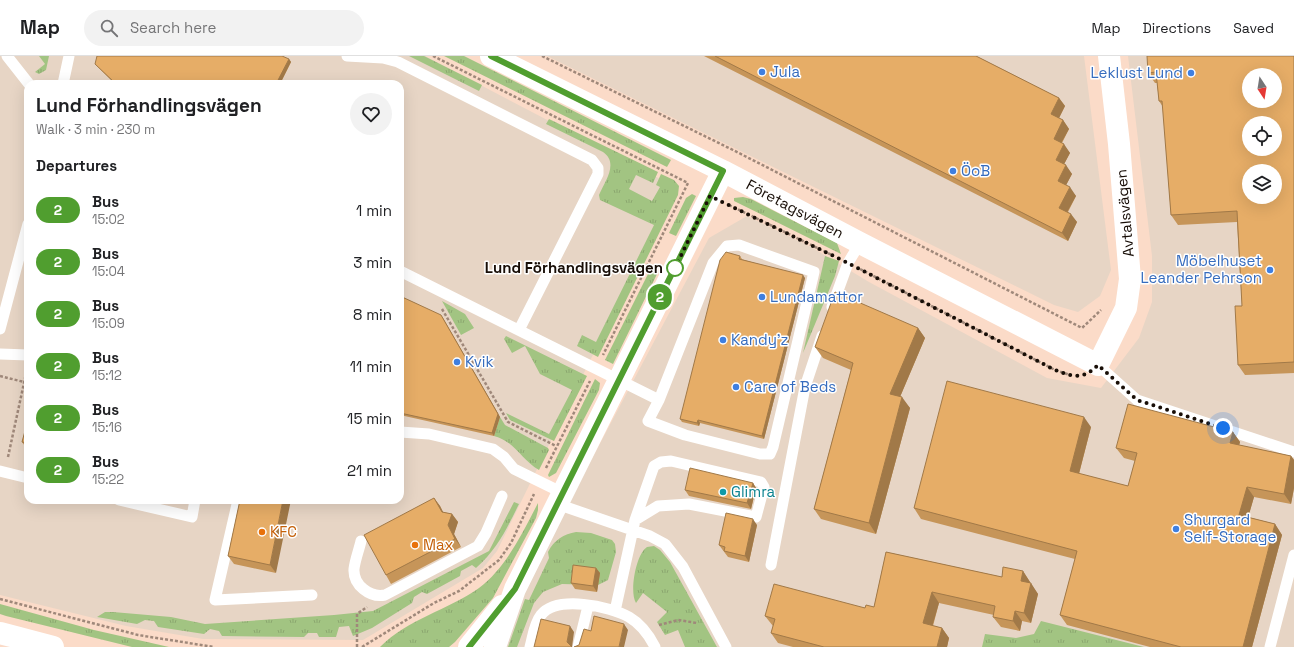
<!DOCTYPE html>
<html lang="en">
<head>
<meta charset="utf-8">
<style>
  body { margin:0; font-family:"Space Grotesk",sans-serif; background:#f2f2f2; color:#202124; height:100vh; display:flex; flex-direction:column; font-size:15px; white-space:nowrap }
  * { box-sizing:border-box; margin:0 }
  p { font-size:13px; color:#757577 }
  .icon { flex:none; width:22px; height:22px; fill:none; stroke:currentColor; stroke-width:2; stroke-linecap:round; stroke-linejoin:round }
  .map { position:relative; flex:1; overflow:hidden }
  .drawer { position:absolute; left:24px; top:24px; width:380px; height:424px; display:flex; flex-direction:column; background:#fff; border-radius:12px; box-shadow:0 4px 16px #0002 }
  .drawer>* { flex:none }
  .badge { padding:0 8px; border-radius:13px; font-size:14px; line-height:26px }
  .needle { width:26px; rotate:168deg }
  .fabs { position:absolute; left:1242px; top:12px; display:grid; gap:8px }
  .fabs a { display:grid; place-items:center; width:40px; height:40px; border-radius:50%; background:#fff; box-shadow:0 4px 16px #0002; font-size:20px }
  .you { position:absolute; width:20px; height:20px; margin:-10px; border:3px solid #fff; border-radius:50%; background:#1a73e8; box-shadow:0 0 0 6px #1a73e833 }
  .map>.badge { position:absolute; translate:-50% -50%; box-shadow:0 0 0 2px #fff }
  h2 { padding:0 12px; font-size:15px; line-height:36px }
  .round { display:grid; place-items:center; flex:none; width:42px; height:42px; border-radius:21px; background:#f2f2f2 }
  .summary { display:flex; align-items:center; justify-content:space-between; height:68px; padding:0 12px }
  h1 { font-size:19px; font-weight:700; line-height:30px }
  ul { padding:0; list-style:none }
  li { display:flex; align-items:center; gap:12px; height:52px; padding:0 12px }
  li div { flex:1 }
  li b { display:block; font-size:15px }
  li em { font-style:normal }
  li .badge { min-width:44px; font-weight:700; text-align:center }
  header { display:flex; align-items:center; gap:24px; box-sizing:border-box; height:56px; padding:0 20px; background:#fff; border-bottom:1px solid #e0e0e0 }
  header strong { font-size:19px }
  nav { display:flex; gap:22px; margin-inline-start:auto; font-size:14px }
  .search { width:280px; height:36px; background:#f2f2f2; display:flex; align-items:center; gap:10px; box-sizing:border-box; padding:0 14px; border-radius:22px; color:#757577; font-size:15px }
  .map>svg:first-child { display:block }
  .commercial { fill:#e7d5c5; fill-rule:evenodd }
  .grass { fill:url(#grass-tufts) }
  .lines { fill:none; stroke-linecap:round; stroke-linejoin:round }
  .path { stroke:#9f887a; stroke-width:2.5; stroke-dasharray:3 2; stroke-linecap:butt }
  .service { stroke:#fff; stroke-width:11 }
  .minor { stroke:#fff; stroke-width:22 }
  .primary { stroke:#fff; stroke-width:22 }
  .wall { fill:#c69559 }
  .shaded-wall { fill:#a17948 }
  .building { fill:#e6ad67; stroke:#a17948; fill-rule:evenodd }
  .line-casing { stroke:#fff; stroke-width:9 }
  .line { stroke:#509e2f; stroke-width:6 }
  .walk { stroke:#180e07; stroke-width:4; stroke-dasharray:0 7.2 }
  .shop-dot { fill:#3f7fe0; stroke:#fff; stroke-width:1.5 }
  .stop-dot { fill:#fff; stroke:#509e2f; stroke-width:2 }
  .culture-dot { fill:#0f9aa8; stroke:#fff; stroke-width:1.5 }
  .food-dot { fill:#e8710a; stroke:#fff; stroke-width:1.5 }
  .labels { text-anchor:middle; stroke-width:3; stroke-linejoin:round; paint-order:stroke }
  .shop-label { font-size:15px; fill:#366cbe; stroke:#fff; text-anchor:start }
  .street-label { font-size:15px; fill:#180e07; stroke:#fff }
  .stop-label { font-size:15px; font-weight:bold; fill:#180e07; stroke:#fff; text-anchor:end }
  .culture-label { font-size:15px; fill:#0d838f; stroke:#fff; text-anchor:start }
  .food-label { font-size:15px; fill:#c56008; stroke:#fff; text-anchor:start }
</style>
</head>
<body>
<header>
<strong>Map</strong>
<div class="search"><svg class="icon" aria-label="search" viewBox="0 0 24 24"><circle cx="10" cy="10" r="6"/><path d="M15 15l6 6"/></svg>Search here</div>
<nav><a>Map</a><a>Directions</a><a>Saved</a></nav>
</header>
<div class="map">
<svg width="1294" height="591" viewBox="0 0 1294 591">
  <defs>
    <pattern id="grass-tufts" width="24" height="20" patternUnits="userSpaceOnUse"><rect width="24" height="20" fill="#a2c482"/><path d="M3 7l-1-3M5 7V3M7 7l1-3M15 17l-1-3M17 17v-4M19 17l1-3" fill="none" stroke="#8ba76f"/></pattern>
  </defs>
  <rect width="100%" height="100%" fill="#fbdbc8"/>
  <path class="commercial" d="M 0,0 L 425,0 L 668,127 L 672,137 L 497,495 L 483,512 L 363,584 L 203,583 L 126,570 L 0,539 ZM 28,28 L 400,28 L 400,444 L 28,444 Z
    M 547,0 L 1084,0 L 1111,214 L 1100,240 L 1078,256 L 1054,249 Z
    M 1128,0 L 1294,0 L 1294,591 L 504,591 L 509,570 L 552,478 L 709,182 L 747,160 L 811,191 L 869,226 L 1047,322 L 1101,332 L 1139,282 L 1152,246 L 1152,200 ZM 1249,19 L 1275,19 L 1275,45 L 1249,45 ZM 1249,67 L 1275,67 L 1275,93 L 1249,93 ZM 1249,115 L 1275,115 L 1275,141 L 1249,141 Z"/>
  <path class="grass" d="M 39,0 L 49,0 L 46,14 L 39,18 L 35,16 L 45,8 Z
    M 409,0 L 424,0 L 482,29 L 479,35 Z
    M 444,0 L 464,0 L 671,104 L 667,111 Z
    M 549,63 L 658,116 L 653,127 L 636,119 L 629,133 L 652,145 L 660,131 L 656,129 L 661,118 L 674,124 L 679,130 L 678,139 L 598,301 L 577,290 L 582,279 L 596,286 L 654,169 L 600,144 L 599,139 C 605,125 619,107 603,96 L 546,68 Z
    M 692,138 L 696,140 L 676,180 L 669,177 L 686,142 Z
    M 743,141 L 751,143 L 837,187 L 841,198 L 734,145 L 734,142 Z
    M 825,200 L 839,205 L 835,220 L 803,297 Z
    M 651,212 L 658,216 L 613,308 L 605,304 Z
    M 442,245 L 465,258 L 474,272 L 461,279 Z
    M 506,280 L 587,320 L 554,385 L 510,364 L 506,357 L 549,378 L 572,334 L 540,318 L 525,290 L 512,297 L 504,283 Z
    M 595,323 L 600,327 L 599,334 L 556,417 L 549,421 L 548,419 Z
    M 500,361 L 505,369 L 548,392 L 549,394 L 539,414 C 521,404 516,386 494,380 Z
    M 514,446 L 519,448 C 506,474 498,492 476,512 L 472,509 L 461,515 L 460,520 L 427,538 L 422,536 L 414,541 L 412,547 L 372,572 L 353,580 L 349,570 L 339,571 L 336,581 L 319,581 L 317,577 L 308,577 L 304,581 L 222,580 L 219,575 L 210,573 L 204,578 L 158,571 L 154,565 L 145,564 L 137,568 L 97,561 L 105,556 L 113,556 L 171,561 L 205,568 L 334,559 L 373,555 L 489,495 Z
    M 538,447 L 538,454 L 536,462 L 493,542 L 455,586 L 449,591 L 380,591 C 408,563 448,554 479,532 C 506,512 523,476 538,447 Z
    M 576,476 L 591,477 L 612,484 L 615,488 L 616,496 L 608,524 L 598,529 L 562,528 L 543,536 L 534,547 L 517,591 L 508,591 L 525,543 L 529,544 L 549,502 L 548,496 C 554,484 564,478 576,476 Z
    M 654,490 L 660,494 L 670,506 L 717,591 L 685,591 L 678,574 L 665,579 L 657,566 L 667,556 L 643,537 L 636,547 C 629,536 636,498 647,491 Z
    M 0,548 L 94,574 L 169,591 L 132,591 L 6,560 L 0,558 Z
    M 1041,565 L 1144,591 L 982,591 L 985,578 L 1016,582 L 1034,578 Z"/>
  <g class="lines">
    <path class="path" d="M 433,0 L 688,127 L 603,299
      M 542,0 L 733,94 L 1082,272 L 1101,254
      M 729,149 L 834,200
      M 860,213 L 1055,314 L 1070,319
      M 442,253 L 508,366 L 556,390
      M 27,284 L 28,273
      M 0,320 L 24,326
      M 8,401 L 27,313
      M 546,412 L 590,325
      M 0,543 L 138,579 L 214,591
      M 659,569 L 678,564 L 697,567
      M 357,591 L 357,558 L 367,551
      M 362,591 L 434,547 L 459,535 L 499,504 L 511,487 L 534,438"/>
    <path class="service" d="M 7,0 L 29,28
      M 347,0 L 383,2 L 398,6 L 592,104 L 598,112 L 598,118 L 519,274
      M 63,28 L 69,0
      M 400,215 L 659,344 L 713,207 L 727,190 L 739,189 L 814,216 L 773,391 L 770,398 L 760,398 L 685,379 L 648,365 L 659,344
      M 832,251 L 848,207 L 860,187
      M 0,273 L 28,168
      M 0,298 L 28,299
      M 1098,309 L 1137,344 L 1294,396
      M 400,376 L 429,378 L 493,393 L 504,401 L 514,413 L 563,437
      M 0,415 L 28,422
      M 119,444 L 192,461 L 195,444
      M 238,444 L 215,544 L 312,539
      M 557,448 L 650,480 L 665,488 L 683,511 L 726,591
      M 361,485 C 359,494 355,504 354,513 C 353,529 370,542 385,539 L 478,490 L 486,477 L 502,440
      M 771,509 L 805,331 L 822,280
      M 615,555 L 635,464 L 654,410 L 661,406 L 671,405 L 761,426 L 764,431 L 756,461 L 689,448 L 658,450 L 635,464
      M 530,591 C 533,580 534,568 541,559 C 557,539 609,550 629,561 C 641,568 649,579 655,591
      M 578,591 L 588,550
      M 1270,591 L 1294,499"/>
    <path class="minor" d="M 491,0 L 723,115 L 860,187 L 1098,309 L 1126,252 L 1130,223 L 1119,88 L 1109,0
      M 469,591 L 502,550
      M 495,591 L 515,533 L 723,115"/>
    <path class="primary" d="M 0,577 L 53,591"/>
  </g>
  <path class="wall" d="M 704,0 L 976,0 L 1059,42 L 1065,50 L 1059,62 L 1063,64 L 1069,73 L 1062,87 L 1070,97 L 1064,108 L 1072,118 L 1066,129 L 1076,140 L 1068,156 L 1077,166 L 1068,185 Z
    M 1294,0 L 1294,317 L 1245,319 L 1238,309 L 1242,250 L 1237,166 L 1178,169 L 1171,159 L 1163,51 L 1159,45 L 1157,27 L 1155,27 L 1148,17 Z
    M 289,3 L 291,6 L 280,28 L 115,28 L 95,8 Z
    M 740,200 L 742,203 L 741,203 L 805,222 L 764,383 L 700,367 L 699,370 L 682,366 L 680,363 Z
    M 400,240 L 443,262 L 500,361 L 494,380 L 400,359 Z
    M 918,272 L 925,282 L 900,341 L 910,352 L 876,478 L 821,463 L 814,453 L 851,314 L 823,302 L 815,291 Z
    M 28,364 L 28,394 L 22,386 Z
    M 1091,371 L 1079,418 L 1128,430 L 1135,405 L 1124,402 L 1116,392 L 1233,376 L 1240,386 L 1239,389 L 1291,400 L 1294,404 L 1294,432 L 1291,448 L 1254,441 L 1248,461 L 1275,468 L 1282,479 L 1252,591 L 1150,591 L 1067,569 L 1060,559 L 1075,503 L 921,463 L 914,452 Z
    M 753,427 L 756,432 L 751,453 L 689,440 L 685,434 Z
    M 434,442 L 440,450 L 443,456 L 452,458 L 458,466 L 454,478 L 461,491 L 391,528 L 386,519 Z
    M 240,444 L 276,517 L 234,508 L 228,500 Z
    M 757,469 L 749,506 L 728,501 L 719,489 Z
    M 886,496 L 1002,521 L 1023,515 L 1030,526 L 1030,527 L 1038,538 L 1031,567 L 1022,565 L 1020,575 L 1001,571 L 993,561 L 994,559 L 939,547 L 933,570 L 942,572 L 949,582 L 947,591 L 793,591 L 778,587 L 771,577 L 773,570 L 765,560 L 874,551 Z
    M 596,512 L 600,517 L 597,536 L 575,533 L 571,527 Z"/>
  <path class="shaded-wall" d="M 289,3 L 291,6 L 280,28 L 276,28 Z
    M 1059,42 L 1065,50 L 1057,66 L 1051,58 Z
    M 1063,64 L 1069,73 L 1059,91 L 1054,83 Z
    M 1064,88 L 1070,97 L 1062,112 L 1056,104 Z
    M 1066,109 L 1072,118 L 1064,133 L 1058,125 Z
    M 1070,131 L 1076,140 L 1065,160 L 1059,152 Z
    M 1071,158 L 1077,166 L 1068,185 L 1062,177 Z
    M 803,219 L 805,222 L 764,383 L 762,380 Z
    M 441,259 L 500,361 L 494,380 L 492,377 Z
    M 918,272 L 925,282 L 897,348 L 890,338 Z
    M 902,341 L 910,352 L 876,478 L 869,467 Z
    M 1084,361 L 1091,371 L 1077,425 L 1070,415 Z
    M 698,364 L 700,367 L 699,370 L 697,367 Z
    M 1233,376 L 1240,386 L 1237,397 L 1230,387 Z
    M 1291,400 L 1294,404 L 1294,432 L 1291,448 L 1284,438 Z
    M 753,427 L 756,432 L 751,453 L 747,447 Z
    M 1247,431 L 1254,441 L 1246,469 L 1239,459 Z
    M 434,442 L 440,450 L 447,464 L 442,456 Z
    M 283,444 L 291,444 L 276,517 L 270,509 Z
    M 452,458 L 458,466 L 454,478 L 461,491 L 455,483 L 448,469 Z
    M 753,463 L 757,469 L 749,506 L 745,500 Z
    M 1275,468 L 1282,479 L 1252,591 L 1243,591 Z
    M 596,512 L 600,517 L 597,536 L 593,530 Z
    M 1023,515 L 1030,526 L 1028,536 L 1021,525 Z
    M 1031,527 L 1038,538 L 1031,567 L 1024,557 Z
    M 932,536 L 939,547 L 930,578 L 923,567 Z
    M 1015,555 L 1022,565 L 1020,575 L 1013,565 Z
    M 624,568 L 628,574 L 624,591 L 619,591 Z
    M 570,570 L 574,576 L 572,591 L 567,586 Z
    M 942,572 L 949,582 L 947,591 L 937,591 Z"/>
  <path class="building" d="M 97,0 L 282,0 L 289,3 L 276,28 L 116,28 L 95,8 Z
    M 715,0 L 976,0 L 1059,42 L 1051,58 L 1063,64 L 1054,83 L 1064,88 L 1056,104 L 1066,109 L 1058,125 L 1070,131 L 1059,152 L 1071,158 L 1062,177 Z
    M 1147,0 L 1294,0 L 1294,306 L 1238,309 L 1235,250 L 1242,250 L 1237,155 L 1171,159 L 1162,45 L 1159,45 L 1156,16 L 1148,17 ZM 1249,19 L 1275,19 L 1275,45 L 1249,45 ZM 1249,67 L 1275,67 L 1275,93 L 1249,93 ZM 1249,115 L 1275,115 L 1275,141 L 1249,141 Z
    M 726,196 L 740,200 L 739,203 L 803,219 L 762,380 L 698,364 L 697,367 L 680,363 L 720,204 Z
    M 835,236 L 918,272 L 890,338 L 902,341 L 869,467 L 814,453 L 853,307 L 815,291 Z
    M 400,240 L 441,259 L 498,358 L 492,377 L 400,357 Z
    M 947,325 L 1084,361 L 1070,415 L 1128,430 L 1137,397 L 1116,392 L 1128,348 L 1233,376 L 1230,387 L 1291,400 L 1284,438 L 1247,431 L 1239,459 L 1275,468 L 1243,591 L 1181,591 L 1060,559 L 1077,495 L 914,452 Z
    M 28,364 L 28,387 L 22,386 Z
    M 690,412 L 753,427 L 747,447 L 685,434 Z
    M 434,442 L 442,456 L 452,458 L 448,469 L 455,483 L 386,519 L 364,479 Z
    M 240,444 L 283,444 L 270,509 L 228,500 Z
    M 726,457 L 753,463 L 745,500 L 724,495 L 725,491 L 719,489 Z
    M 886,496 L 1002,521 L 1003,511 L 1023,515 L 1021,525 L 1031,527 L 1024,557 L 1015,555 L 1013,565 L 993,561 L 995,550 L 932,536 L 923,567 L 942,572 L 937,591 L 824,591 L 771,577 L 775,563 L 765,560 L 774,528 L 865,552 L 866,549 L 874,551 Z
    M 573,509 L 596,512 L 593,530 L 571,527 Z
    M 594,560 L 624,568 L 619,591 L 574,591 L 579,589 L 584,573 L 591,575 Z
    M 541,563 L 570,570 L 567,586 L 572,591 L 534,591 Z"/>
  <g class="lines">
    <defs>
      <path id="line" d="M 469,591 L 515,533 L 723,115 L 491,0"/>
    </defs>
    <use href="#line" class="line-casing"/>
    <use href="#line" class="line"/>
    <path class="walk" d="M 675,212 L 710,140 L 848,207 L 1055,314 C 1074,321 1083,324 1098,309 L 1137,344 L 1223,372"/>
  </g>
  <g class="shop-dot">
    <circle cx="762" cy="16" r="4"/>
    <circle cx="1191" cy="17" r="4"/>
    <circle cx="953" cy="115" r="4"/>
    <circle cx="1270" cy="214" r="4"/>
    <circle cx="762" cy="241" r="4"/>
    <circle cx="723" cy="284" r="4"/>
    <circle cx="457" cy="306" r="4"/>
    <circle cx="736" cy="331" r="4"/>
    <circle cx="1176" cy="473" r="4"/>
  </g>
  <circle class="stop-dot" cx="675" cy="212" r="8"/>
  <circle class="culture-dot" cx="723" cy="436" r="4"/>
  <g class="food-dot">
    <circle cx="262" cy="476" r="4"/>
    <circle cx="415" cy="489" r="4"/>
  </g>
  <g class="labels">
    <g class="shop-label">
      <text x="770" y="21">Jula</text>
      <text x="1183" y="22" text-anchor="end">Leklust Lund</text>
      <text x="961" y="120">ÖoB</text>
      <text x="1262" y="210" text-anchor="end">Möbelhuset<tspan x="1262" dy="17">Leander Pehrson</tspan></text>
      <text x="770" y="246">Lundamattor</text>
      <text x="731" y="289">Kandy'z</text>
      <text x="465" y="311">Kvik</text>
      <text x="744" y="336">Care of Beds</text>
      <text x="1184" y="469">Shurgard<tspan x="1184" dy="17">Self-Storage</tspan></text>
    </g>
    <g class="street-label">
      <text transform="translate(795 153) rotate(28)" y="5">Företagsvägen</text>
      <text transform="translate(1125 157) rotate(-95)" y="5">Avtalsvägen</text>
    </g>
    <g class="stop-label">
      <text x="663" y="217">Lund Förhandlingsvägen</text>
    </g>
    <g class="culture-label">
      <text x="731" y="441">Glimra</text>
    </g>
    <g class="food-label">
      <text x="270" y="481">KFC</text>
      <text x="423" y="494">Max</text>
    </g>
  </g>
</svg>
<div class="fabs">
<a><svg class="needle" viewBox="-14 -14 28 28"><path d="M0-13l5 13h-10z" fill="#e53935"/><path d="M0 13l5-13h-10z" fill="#757577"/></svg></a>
<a><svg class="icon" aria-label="locate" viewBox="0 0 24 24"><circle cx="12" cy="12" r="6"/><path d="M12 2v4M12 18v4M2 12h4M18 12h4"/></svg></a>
<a><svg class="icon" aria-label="layers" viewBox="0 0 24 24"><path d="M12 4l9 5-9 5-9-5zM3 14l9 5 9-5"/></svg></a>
</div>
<div class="you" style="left:1223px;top:372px"></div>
<b class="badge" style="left:660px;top:241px;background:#509e2f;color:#fff">2</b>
<section class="drawer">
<div class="summary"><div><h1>Lund Förhandlingsvägen</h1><p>Walk · 3 min · 230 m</p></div><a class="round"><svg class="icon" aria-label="heart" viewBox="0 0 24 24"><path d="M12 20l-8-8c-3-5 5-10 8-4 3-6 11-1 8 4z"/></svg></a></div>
<h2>Departures</h2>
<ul>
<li><span class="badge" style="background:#509e2f;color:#fff">2</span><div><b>Bus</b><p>15:02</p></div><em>1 min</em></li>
<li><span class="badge" style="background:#509e2f;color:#fff">2</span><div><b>Bus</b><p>15:04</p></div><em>3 min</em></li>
<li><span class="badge" style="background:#509e2f;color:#fff">2</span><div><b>Bus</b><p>15:09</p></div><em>8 min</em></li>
<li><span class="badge" style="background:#509e2f;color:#fff">2</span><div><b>Bus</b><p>15:12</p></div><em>11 min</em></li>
<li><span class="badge" style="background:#509e2f;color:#fff">2</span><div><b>Bus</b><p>15:16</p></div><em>15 min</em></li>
<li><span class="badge" style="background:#509e2f;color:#fff">2</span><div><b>Bus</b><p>15:22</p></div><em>21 min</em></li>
</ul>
</section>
</div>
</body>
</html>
